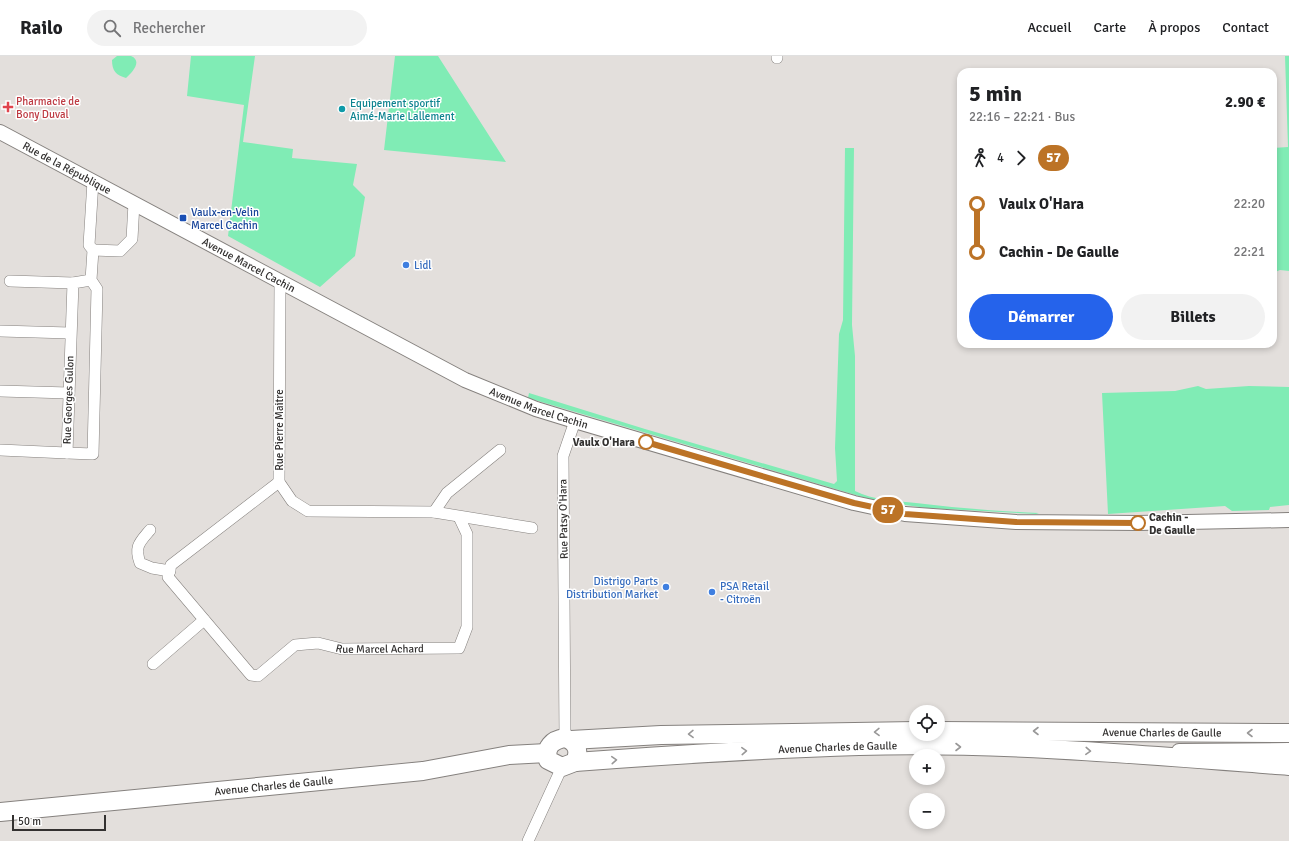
<!DOCTYPE html>
<html lang="fr">
<head>
<meta charset="utf-8">
<style>
  body { margin:0; font-family:Signika,sans-serif; background:#f2f2f2; color:#202124; height:100vh; display:flex; flex-direction:column; font-size:15px; white-space:nowrap }
  * { box-sizing:border-box; margin:0 }
  p { font-size:13px; color:#757577 }
  .icon { flex:none; width:22px; height:22px; fill:none; stroke:currentColor; stroke-width:2; stroke-linecap:round; stroke-linejoin:round }
  .map { position:relative; flex:1; overflow:hidden }
  .panel { position:absolute; left:957px; top:12px; width:320px; height:280px; display:flex; flex-direction:column; background:#fff; border-radius:12px; box-shadow:0 2px 6px #0003 }
  .panel>* { flex:none }
  .badge { padding:0 8px; border-radius:13px; font-size:14px; line-height:26px }
  .fabs { position:absolute; left:909px; top:649px; display:grid; gap:8px }
  .fabs a { display:grid; place-items:center; width:36px; height:36px; border-radius:50%; background:#fff; box-shadow:0 2px 6px #0003; font-size:20px }
  .scale { position:absolute; left:12px; bottom:10px; width:94px; box-sizing:border-box; padding-left:4px; border:2px solid #333130; border-top:0; font-size:11px; line-height:14px; white-space:nowrap; color:#333130; -webkit-text-stroke:3px #fff; paint-order:stroke }
  .map>.badge { position:absolute; translate:-50% -50%; box-shadow:0 0 0 2px #fff }
  .legs { display:flex; align-items:center; gap:6px; height:44px; padding:0 12px; font-size:13px }
  .legs p { margin-inline-start:auto }
  .headline { display:flex; align-items:center; justify-content:space-between; height:68px; padding:0 12px }
  h1 { font-size:22px; font-weight:700; line-height:30px }
  .button { display:flex; gap:8px; margin-top:auto; padding:8px 12px }
  .button a { flex:1; height:46px; border-radius:24px; background:#2563eb; color:#fff; font-size:16px; font-weight:700; line-height:46px; text-align:center }
  .button a+a { background:#f2f2f2; color:#202124 }
  ul { padding:0 12px; list-style:none }
  li { display:flex; align-items:center; gap:14px; height:48px; font-size:15px }
  li i { display:grid; place-items:center; width:6px; height:100%; margin:0 5px; background:currentColor }
  li i::after { content:''; width:10px; height:10px; margin:-5px; border:3px solid; border-radius:50%; background:#fff }
  li p { margin-inline-start:auto }
  li:first-child i { background:linear-gradient(#0000 50%,currentColor 0) }
  li:last-child i { background:linear-gradient(currentColor 50%,#0000 0) }
  header { display:flex; align-items:center; gap:24px; box-sizing:border-box; height:56px; padding:0 20px; background:#fff; border-bottom:1px solid #e0e0e0 }
  header strong { font-size:19px }
  nav { display:flex; gap:22px; margin-inline-start:auto; font-size:14px }
  .search { width:280px; height:36px; background:#f2f2f2; display:flex; align-items:center; gap:10px; box-sizing:border-box; padding:0 14px; border-radius:22px; color:#757577; font-size:15px }
  .map>svg:first-child { display:block }
  .green { fill:#80ecb5 }
  .lines { fill:none; stroke-linecap:round; stroke-linejoin:round }
  .minor-casing { stroke:#85817e; stroke-width:12 }
  .tertiary-casing { stroke:#85817e; stroke-width:16 }
  .primary-casing { stroke:#85817e; stroke-width:20 }
  .minor { stroke:#fff; stroke-width:11 }
  .tertiary { stroke:#fff; stroke-width:14 }
  .primary { stroke:#fff; stroke-width:18 }
  .oneway { stroke:#999898 }
  .line-1-casing { stroke:#fff; stroke-width:9 }
  .line-1 { stroke:#bc7326; stroke-width:6 }
  .health-dot { fill:#e0444e; stroke:#fff; stroke-width:1.5 }
  .culture-dot { fill:#0f9aa8; stroke:#fff; stroke-width:1.5 }
  .transit-dot { fill:#1a4fb4; stroke:#fff; stroke-width:1.5 }
  .shop-dot { fill:#3f7fe0; stroke:#fff; stroke-width:1.5 }
  .stop-1-dot { fill:#fff; stroke:#bc7326; stroke-width:2 }
  .labels { text-anchor:middle; stroke-width:3; stroke-linejoin:round; paint-order:stroke }
  .health-label { font-size:11px; fill:#be3a42; stroke:#fff; text-anchor:start }
  .culture-label { font-size:11px; fill:#0d838f; stroke:#fff; text-anchor:start }
  .street-label { font-size:11px; fill:#333130; stroke:#fff }
  .transit-label { font-size:11px; fill:#164399; stroke:#fff; text-anchor:start }
  .shop-label { font-size:11px; fill:#366cbe; stroke:#fff; text-anchor:start }
  .stop-label { font-size:11px; font-weight:bold; fill:#333130; stroke:#fff; text-anchor:end }
</style>
</head>
<body>
<header>
<strong>Railo</strong>
<div class="search"><svg class="icon" aria-label="search" viewBox="0 0 24 24"><circle cx="10" cy="10" r="6"/><path d="M15 15l6 6"/></svg>Rechercher</div>
<nav><a>Accueil</a><a>Carte</a><a>À propos</a><a>Contact</a></nav>
</header>
<div class="map">
<svg width="1289" height="785" viewBox="0 0 1289 785">
  <rect width="100%" height="100%" fill="#e3dfdc"/>
  <path class="green" d="M 117,0 C 121,0 127,0 131,0 C 143,5 132,17 126,22 C 116,19 112,15 112,4 Z
    M 191,0 L 255,0 L 243,86 L 293,93 L 292,102 L 357,108 L 353,129 L 365,141 L 355,200 L 320,231 L 228,180 L 244,49 L 187,40 Z
    M 395,0 L 438,0 L 506,106 L 384,94 Z
    M 1285,0 L 1289,0 L 1289,215 L 1280,214 L 1273,217 L 1273,92 L 1288,91 Z
    M 845,92 L 854,92 L 852,269 L 855,300 L 855,435 C 873,444 896,445 916,447 C 956,452 997,455 1039,457 L 1036,458 L 927,452 L 876,445 L 528,342 L 529,337 L 645,373 L 834,428 L 837,425 L 835,392 L 839,278 L 843,264 Z
    M 1198,330 L 1206,333 L 1249,330 L 1289,331 L 1289,449 L 1270,451 L 1269,454 L 1232,455 L 1225,450 L 1108,458 L 1102,337 L 1175,335 Z"/>
  <g class="lines">
    <defs>
      <g id="minor">
        <path d="M 777,2 L 777,0"/>
        <path d="M 93,194 L 120,195 L 132,183 L 134,147"/>
        <path d="M 91,224 L 73,227 L 67,397 L 93,398 L 97,233 L 91,224 L 93,194 L 89,189 L 93,125"/>
        <path d="M 10,225 L 73,227"/>
        <path d="M 280,226 L 279,426 L 292,445 L 308,455 L 434,456 L 532,472"/>
        <path d="M 0,275 L 70,277"/>
        <path d="M 0,335 L 69,337"/>
        <path d="M 0,394 L 67,397"/>
        <path id="s1" d="M 279,426 L 171,509 L 168,521 L 251,619 L 258,620 L 295,589 L 318,587 L 342,593 L 459,592 L 467,571 L 467,478 L 459,461"/>
        <path d="M 434,456 L 447,437 L 500,394"/>
        <path d="M 150,474 C 140,486 134,490 140,507 L 152,512 L 170,515"/>
        <path d="M 153,608 L 204,564"/>
        <path d="M 565,682 L 563,400 L 575,365"/>
        <path d="M 528,785 L 562,711"/>
      </g>
      <g id="tertiary">
        <path id="s2" d="M 0,76 L 465,324 L 536,353 L 575,365 L 854,447 L 905,458 L 1016,466 L 1138,467 L 1289,464"/>
        <path d="M 1179,695 L 1289,694"/>
      </g>
      <g id="primary">
        <path id="s3" d="M 938,675 L 1289,677"/>
        <path d="M 565,682 C 577,686 580,695 575,706 L 562,711 L 548,704 C 545,691 552,684 565,682 Z"/>
        <path d="M 571,684 L 661,679 L 916,675"/>
        <path id="s4" d="M 575,706 C 669,699 764,693 859,690 C 1002,686 1146,699 1289,710"/>
        <path id="s5" d="M 0,756 L 423,715 L 509,699 L 547,697"/>
      </g>
    </defs>
    <use href="#minor" class="minor-casing"/>
    <use href="#tertiary" class="tertiary-casing"/>
    <use href="#primary" class="primary-casing"/>
    <use href="#minor" class="minor"/>
    <use href="#tertiary" class="tertiary"/>
    <use href="#primary" class="primary"/>
  </g>
  <defs><path id="oneway-chevron" d="M-2-3.5L2.5 0L-2 3.5" fill="none" stroke-width="1.6" stroke-linecap="round" stroke-linejoin="round"/></defs>
  <g class="oneway">
    <use href="#oneway-chevron" transform="translate(1036 675) rotate(-180)"/>
    <use href="#oneway-chevron" transform="translate(877 676) rotate(179)"/>
    <use href="#oneway-chevron" transform="translate(1250 677) rotate(-180)"/>
    <use href="#oneway-chevron" transform="translate(691 678) rotate(179)"/>
    <use href="#oneway-chevron" transform="translate(958 691)"/>
    <use href="#oneway-chevron" transform="translate(744 695) rotate(-3)"/>
    <use href="#oneway-chevron" transform="translate(1088 695) rotate(3)"/>
    <use href="#oneway-chevron" transform="translate(614 704) rotate(-4)"/>
  </g>
  <g class="lines">
    <defs>
      <path id="line-1" d="M 646,386 L 854,447 L 905,458 L 1016,466 L 1138,467"/>
    </defs>
    <use href="#line-1" class="line-1-casing"/>
    <use href="#line-1" class="line-1"/>
  </g>
  <path class="health-dot" d="M6 45h4v4h4v4h-4v4h-4v-4h-4v-4h4z"/>
  <circle class="culture-dot" cx="342" cy="53" r="4"/>
  <rect class="transit-dot" x="179" y="158" width="8" height="8" rx="2"/>
  <g class="shop-dot">
    <circle cx="406" cy="209" r="4"/>
    <circle cx="666" cy="531" r="4"/>
    <circle cx="712" cy="536" r="4"/>
  </g>
  <g class="stop-1-dot">
    <circle cx="646" cy="386" r="7"/>
    <circle cx="1138" cy="467" r="7"/>
  </g>
  <g class="labels">
    <g class="health-label">
      <text x="16" y="49">Pharmacie de<tspan x="16" dy="13">Bony Duval</tspan></text>
    </g>
    <g class="culture-label">
      <text x="350" y="51">Equipement sportif<tspan x="350" dy="13">Aimé-Marie Lallement</tspan></text>
    </g>
    <g class="street-label">
      <text dy="4" stroke="none"><textPath href="#s2" startOffset="76">Rue de la République</textPath></text>
      <text dy="4" stroke="none"><textPath href="#s2" startOffset="282">Avenue Marcel Cachin</textPath></text>
      <text transform="translate(68 344) rotate(-88)" y="4">Rue Georges Gulon</text>
      <text dy="4" stroke="none"><textPath href="#s2" startOffset="606">Avenue Marcel Cachin</textPath></text>
      <text transform="translate(279 374) rotate(-90)" y="4">Rue Pierre Maitre</text>
      <text transform="translate(563 463) rotate(-91)" y="4">Rue Patsy O'Hara</text>
      <text dy="4" stroke="none"><textPath href="#s1" startOffset="418">Rue Marcel Achard</textPath></text>
      <text dy="4" stroke="none"><textPath href="#s3" startOffset="224">Avenue Charles de Gaulle</textPath></text>
      <text dy="4" stroke="none"><textPath href="#s4" startOffset="263">Avenue Charles de Gaulle</textPath></text>
      <text dy="4" stroke="none"><textPath href="#s5" startOffset="275">Avenue Charles de Gaulle</textPath></text>
    </g>
    <g class="transit-label">
      <text x="191" y="160">Vaulx-en-Velin<tspan x="191" dy="13">Marcel Cachin</tspan></text>
    </g>
    <g class="shop-label">
      <text x="414" y="213">Lidl</text>
      <text x="658" y="529" text-anchor="end">Distrigo Parts<tspan x="658" dy="13">Distribution Market</tspan></text>
      <text x="720" y="534">PSA Retail<tspan x="720" dy="13">- Citroën</tspan></text>
    </g>
    <g class="stop-label">
      <text x="635" y="390">Vaulx O'Hara</text>
      <text x="1149" y="465" text-anchor="start">Cachin -<tspan x="1149" dy="13">De Gaulle</tspan></text>
    </g>
  </g>
</svg>
<div class="fabs">
<a><svg class="icon" aria-label="locate" viewBox="0 0 24 24"><circle cx="12" cy="12" r="6"/><path d="M12 2v4M12 18v4M2 12h4M18 12h4"/></svg></a>
<a>+</a>
<a>−</a>
</div>
<div class="scale">50 m</div>
<b class="badge" style="left:888px;top:454px;background:#bc7326;color:#fff">57</b>
<section class="panel">
<div class="headline"><div><h1>5 min</h1><p>22:16 – 22:21 · Bus</p></div><b>2.90 €</b></div>
<div class="legs"><svg class="icon" aria-label="walk" viewBox="0 0 24 24"><circle cx="13" cy="4" r="2"/><path d="M13 8l-2 6 4 7M11 14l-3 7M7 12l3-4h3l4 4"/></svg>4<svg class="icon" aria-label="forward" viewBox="0 0 24 24"><path d="M9 5l7 7-7 7"/></svg><b class="badge" style="background:#bc7326;color:#fff">57</b></div>
<ul>
<li><i style="color:#bc7326"></i><b>Vaulx O'Hara</b><p>22:20</p></li>
<li><i style="color:#bc7326"></i><b>Cachin - De Gaulle</b><p>22:21</p></li>
</ul>
<div class="button"><a>Démarrer</a><a>Billets</a></div>
</section>
</div>
</body>
</html>
